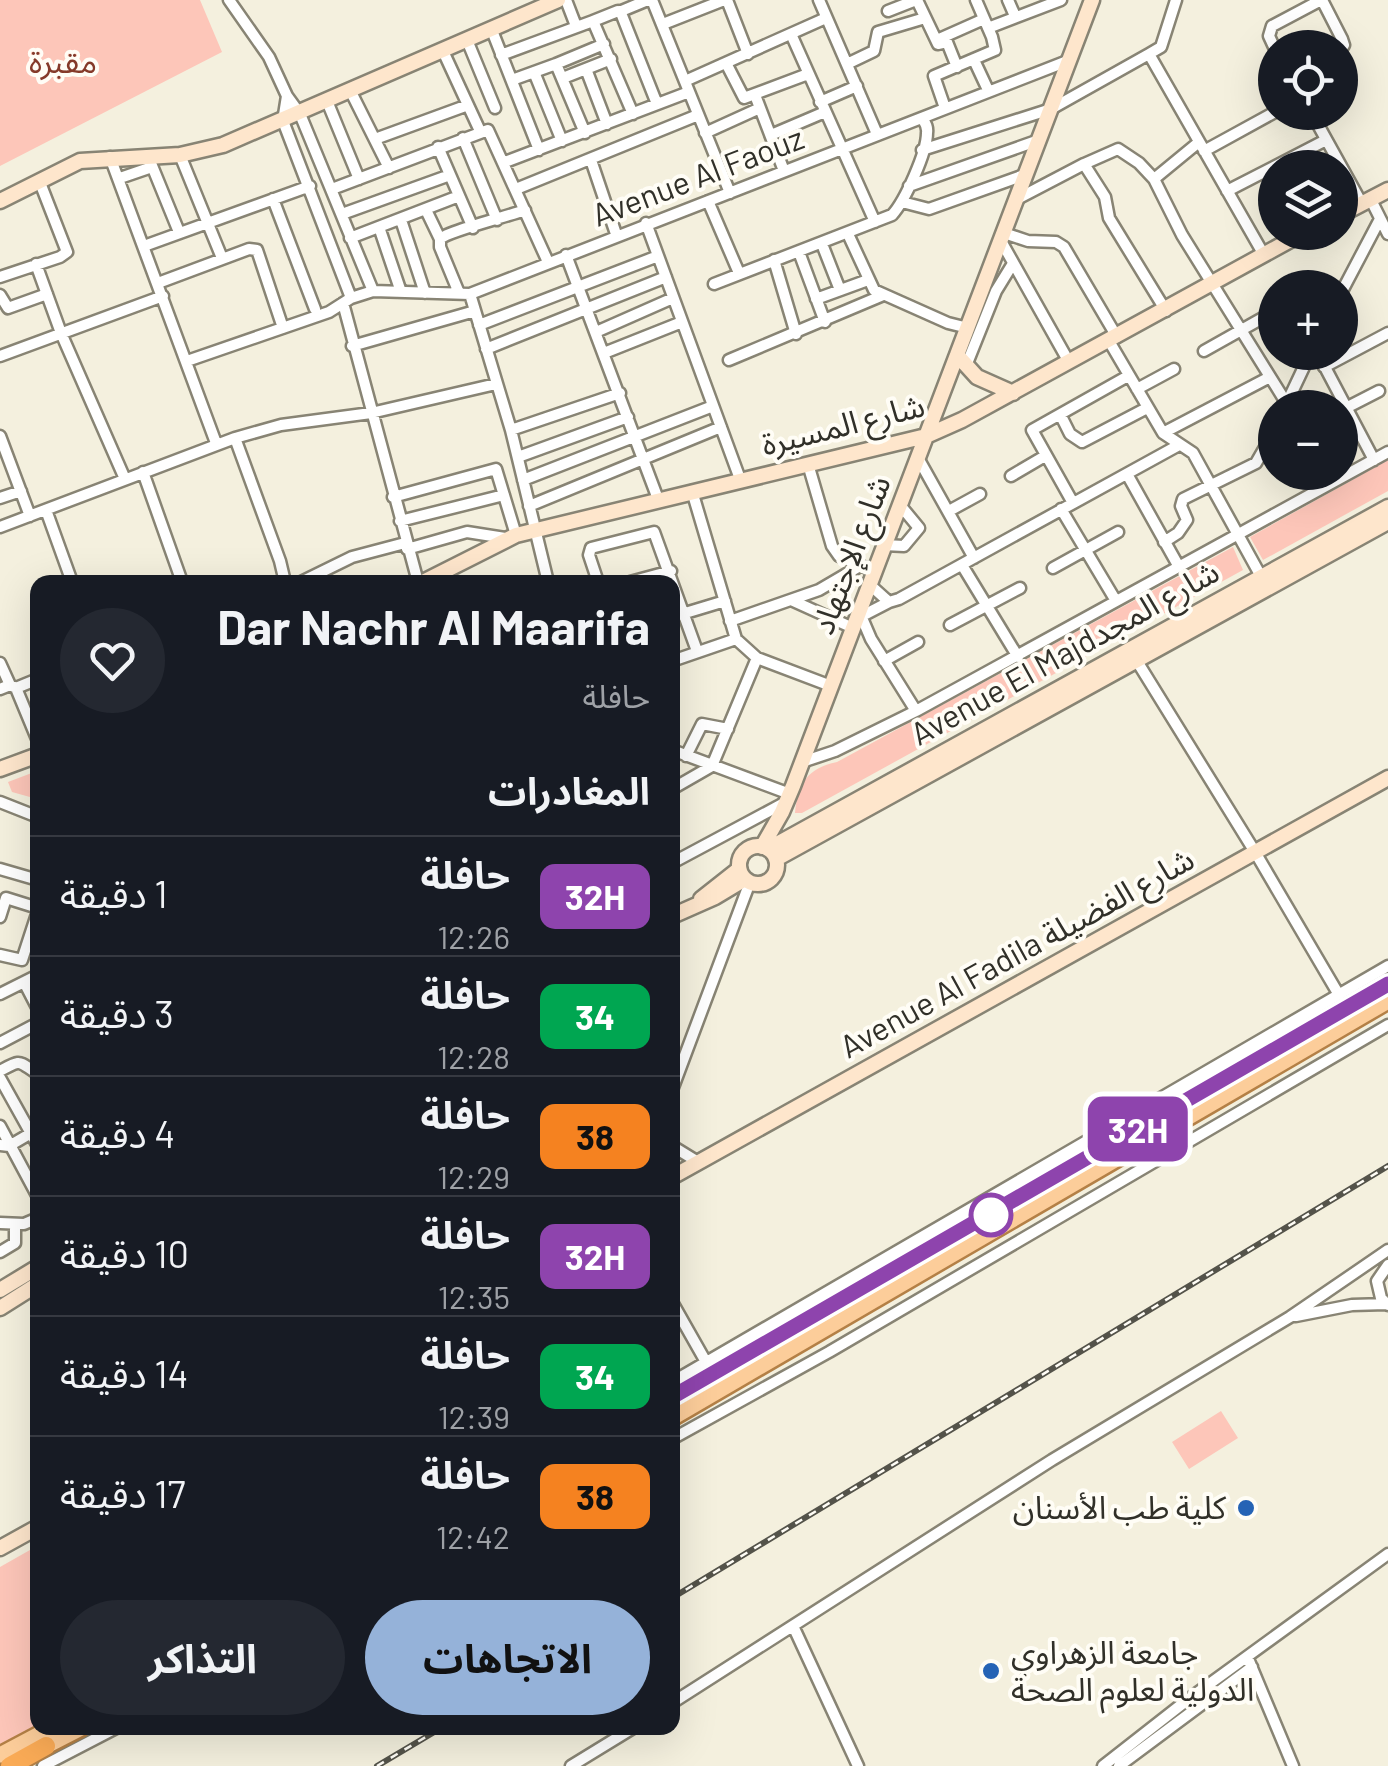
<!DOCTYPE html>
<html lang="ar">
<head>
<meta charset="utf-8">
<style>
  body { margin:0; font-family:Barlow,"Noto Sans Arabic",sans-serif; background:#242831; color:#f1f3f6; direction:rtl; height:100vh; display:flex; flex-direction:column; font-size:38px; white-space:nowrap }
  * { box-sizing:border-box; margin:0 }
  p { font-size:32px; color:#9ea1a6 }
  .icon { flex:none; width:55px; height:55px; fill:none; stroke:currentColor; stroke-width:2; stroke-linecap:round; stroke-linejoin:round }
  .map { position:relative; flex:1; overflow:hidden; direction:ltr }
  .drawer { position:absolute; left:30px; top:575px; width:650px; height:1160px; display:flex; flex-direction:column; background:#171b24; border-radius:20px; box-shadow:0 10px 40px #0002; direction:rtl }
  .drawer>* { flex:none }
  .badge { padding:0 20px; border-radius:15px; font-size:35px; line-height:65px }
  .controls { position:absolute; left:1258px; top:30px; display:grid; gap:20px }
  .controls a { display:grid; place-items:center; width:100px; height:100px; border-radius:50%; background:#171b24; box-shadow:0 10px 40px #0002; font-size:50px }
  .map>.badge { position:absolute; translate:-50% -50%; box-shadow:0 0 0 5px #fff }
  h2 { padding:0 30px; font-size:38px; line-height:90px }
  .round { display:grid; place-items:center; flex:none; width:105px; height:105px; border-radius:52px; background:#242831 }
  .headline { display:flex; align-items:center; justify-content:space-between; height:170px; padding:0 30px }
  h1 { font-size:48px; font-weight:700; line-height:75px }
  .cta { display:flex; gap:20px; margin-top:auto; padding:20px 30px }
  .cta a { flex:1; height:115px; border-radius:60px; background:#95b2d9; color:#111; font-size:40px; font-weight:700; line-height:115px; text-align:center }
  .cta a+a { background:#242831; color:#f1f3f6 }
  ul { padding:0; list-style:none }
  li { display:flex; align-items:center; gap:30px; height:120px; padding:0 30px; border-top:2px solid #363941 }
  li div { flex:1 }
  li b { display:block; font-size:38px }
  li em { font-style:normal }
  li .badge { min-width:110px; font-weight:700; text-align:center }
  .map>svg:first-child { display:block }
  .green { fill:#fdc6b9 }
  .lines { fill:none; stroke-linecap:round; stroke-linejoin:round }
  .street-casing { stroke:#888474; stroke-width:15 }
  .secondary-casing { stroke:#888474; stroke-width:19 }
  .primary-casing { stroke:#b48046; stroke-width:20 }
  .highway-casing { stroke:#b48046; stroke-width:22 }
  .street { stroke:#fff; stroke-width:10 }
  .secondary { stroke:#fee6cc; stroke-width:14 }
  .primary { stroke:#fccd9a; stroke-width:15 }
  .highway { stroke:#faab56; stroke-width:18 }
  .rail-casing { stroke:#54534a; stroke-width:6 }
  .rail { stroke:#fffdf6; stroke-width:2.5; stroke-dasharray:8; stroke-linecap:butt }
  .line-casing { stroke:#fff; stroke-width:22 }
  .line { stroke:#8e44ad; stroke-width:15 }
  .stop-dot { fill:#fff; stroke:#8e44ad; stroke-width:5 }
  .poi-dot { fill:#2563b5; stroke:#fffdf6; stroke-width:4 }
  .labels { text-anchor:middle; stroke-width:8; stroke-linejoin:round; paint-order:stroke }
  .park-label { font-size:32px; fill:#853a2a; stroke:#fffdf6 }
  .street-label { font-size:32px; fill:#313029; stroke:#fffdf6 }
  .poi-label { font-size:32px; fill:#313029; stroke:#fffdf6; text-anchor:end }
</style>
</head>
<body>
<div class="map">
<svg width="1388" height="1766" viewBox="0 0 1388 1766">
  <rect width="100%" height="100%" fill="#f4f0de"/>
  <path class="green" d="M 0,0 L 200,0 L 222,52 L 0,166 Z
    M 1388,460 L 1388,491 L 1263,560 L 1250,537 Z
    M 1233,547 L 1243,570 L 802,813 L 795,813 C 798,784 807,768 837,762 Z
    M 37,771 L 37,799 L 12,792 L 8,782 Z
    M 1221,1411 L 1238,1438 L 1189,1469 L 1172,1442 Z
    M 37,1546 L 37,1725 L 0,1747 L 0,1567 Z"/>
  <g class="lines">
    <defs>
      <path id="street" d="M 229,0 L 269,57 L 287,96 L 300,114 L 373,291
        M 566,0 L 576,26
        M 652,0 L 730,193
        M 727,0 L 748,54
        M 819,0 L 877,134
        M 917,0 L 938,44 L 947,42 L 957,67
        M 1008,0 L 1015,16
        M 1322,0 L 1342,39 L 1344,45 L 1340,51
        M 888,11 L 916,0
        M 619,12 L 648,0
        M 593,21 L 618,11 L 621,13 L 657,104
        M 663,24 L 724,0
        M 491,28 L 539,150
        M 988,28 L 1061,0
        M 791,34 L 875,222
        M 939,39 L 984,19
        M 467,40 L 495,108
        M 1275,49 L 1269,36 L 1272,26 L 1321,0
        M 443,51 L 480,131
        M 1149,54 L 1264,255
        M 501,55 L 593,21 L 633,114
        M 974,60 L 988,90
        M 726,63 L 744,98 L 808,74
        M 849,63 L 874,51 L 878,32 L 925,18
        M 556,64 L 604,44
        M 586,69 L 607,124
        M 534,72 L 562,141
        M 563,78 L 611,59
        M 512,80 L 556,64 L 585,133
        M 685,81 L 826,18
        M 350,90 L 389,168
        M 755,95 L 784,171
        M 287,96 L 283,121 L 351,298
        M 327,101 L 359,179
        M 820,102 L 857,86
        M 945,108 L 934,76 L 995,50 L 992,37 L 976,0
        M 1311,112 L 1362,204
        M 705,133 L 760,108
        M 771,135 L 825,112
        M 463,138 L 497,220
        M 375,139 L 468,105
        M 438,147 L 473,228
        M 922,150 L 1051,109 L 1149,54 L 1161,47 L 1176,0
        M 1204,151 L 1275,112
        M 180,155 L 222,258
        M 148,156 L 179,232
        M 110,157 L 216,443
        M 591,160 L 616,234
        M 505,162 L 689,92
        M 1084,164 L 1118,149 L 1139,163 L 1154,179 L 1182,235 L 1287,404
        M 120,178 L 152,167
        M 1154,179 L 1199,142
        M 909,186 L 1039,140
        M 332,189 L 488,130 L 548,262
        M 516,189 L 698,115
        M 1227,191 L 1326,140
        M 273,199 L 315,309
        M 1017,199 L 1084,164 L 1105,197 L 1109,218 L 1166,311
        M 1371,200 L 1388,234
        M 708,201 L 739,273
        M 902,202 L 929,209 L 1027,174
        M 426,210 L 440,239
        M 342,214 L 450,175
        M 401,220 L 425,293
        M 646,223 L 740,479
        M 379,227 L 401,292
        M 1004,233 L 1028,241 L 1056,242 L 1064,247 L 1117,337
        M 848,234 L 874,290 L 948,323 L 968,328
        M 350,238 L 459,196
        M 1001,241 L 1069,362
        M 822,244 L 840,290
        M 144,246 L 310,186
        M 799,252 L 825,322
        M 566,255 L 658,499
        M 774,260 L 796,334
        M 36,264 L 61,333 L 125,479
        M 0,277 L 60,257 L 67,252 L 39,180
        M 158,283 L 249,249 L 257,250 L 283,328
        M 714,284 L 892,215 C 905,201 927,152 927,133 C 928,126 925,123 922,118
        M 459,293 L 440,247 L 440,239 C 448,231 509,216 525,210
        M 470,294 L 511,430 L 548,582
        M 0,295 L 8,308 L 47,294
        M 1340,295 L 1380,219
        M 816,299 L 868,280
        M 343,303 L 418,582
        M 479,325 L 658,256
        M 596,332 L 673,298
        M 1109,341 L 1163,433 L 1193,453 L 1263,580
        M 352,346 L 475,311
        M 486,349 L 666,277
        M 1204,351 L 1275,311
        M 1317,352 L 1374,460
        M 604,353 L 682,322
        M 0,356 L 163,296
        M 729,360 L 881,296
        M 187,361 L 329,312 L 351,298 L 373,291 L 470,294 L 1070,60
        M 966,366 L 996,291 L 1012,265
        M 1324,367 L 1388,333
        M 1137,389 L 1174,369
        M 1285,407 L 1311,352
        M 1340,411 L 1379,391
        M 1061,416 L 1070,434 L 1082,442 L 1147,408
        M 511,430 L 620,393
        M 1163,433 L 1270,377
        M 0,436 L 30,516
        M 235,438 L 280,561 L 285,582
        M 518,457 L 628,417
        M 918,458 L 974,558
        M 808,464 L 832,546 L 839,556 L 864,567
        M 143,472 L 182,582
        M 1127,474 L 1179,567
        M 1011,476 L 1045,456
        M 523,480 L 713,406
        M 692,491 L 736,639 L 757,658 L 831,686
        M 393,497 L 496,469 L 516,535
        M 0,498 L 21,491
        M 1073,503 L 1032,430 L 1128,376
        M 529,506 L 721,427
        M 1061,509 L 1116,601
        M 46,510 L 72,582
        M 949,511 L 980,494
        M 400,521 L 504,495
        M 0,527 L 235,438 L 281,425 L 371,413 L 496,384
        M 1164,542 L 1178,533 L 1187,520 L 1181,506 L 1183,499 L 1256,463 L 1275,430
        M 884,545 L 904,546 L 919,528 L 900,505
        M 407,549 L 467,532 L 505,538
        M 962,565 L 1018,657
        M 1053,568 L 1118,532
        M 301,582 L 352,557 L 405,543
        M 598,582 L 589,555 L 591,548 L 654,532 L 697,651
        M 630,582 L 671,571
        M 869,584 L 889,602 L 899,599 L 1179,445
        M 791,600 L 853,628
        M 672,617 L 725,601
        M 860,617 L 889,602
        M 862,618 L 871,639 L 916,711
        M 730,621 L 819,590 L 860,566
        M 950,625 L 1020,588
        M 1135,658 L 1255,852 L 1339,995
        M 672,661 L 736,639
        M 884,661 L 918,642
        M 0,663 L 10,685
        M 16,688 L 38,741
        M 0,689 L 10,685 L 16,688 L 38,679
        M 672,750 L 790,794
        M 686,756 L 702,724 L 728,729
        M 802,762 L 835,751 L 916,711 L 1388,452
        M 672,789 L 712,766 L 757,658
        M 0,802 L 38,817
        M 672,863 L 786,802
        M 0,869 L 38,880
        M 0,917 L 6,898 L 38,908
        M 0,955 L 22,960 L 38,911
        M 24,982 L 38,1009
        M 0,994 L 38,975
        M 0,1043 L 38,1023
        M 0,1071 C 23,1058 18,1062 38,1074
        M 0,1078 L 38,1146
        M 672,1090 L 750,882
        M 0,1126 L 38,1197
        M 0,1145 L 9,1146 L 38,1129
        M 672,1146 L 698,1162
        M 0,1223 L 24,1224 L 38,1218
        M 0,1252 L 15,1243 L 15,1225
        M 1388,1265 L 1377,1281 L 1381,1298 L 1388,1305
        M 672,1302 L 706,1362
        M 1296,1316 L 1352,1305 L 1386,1304
        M 672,1382 L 1388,966
        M 672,1439 L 829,1352 L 1388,1025
        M 794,1628 L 858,1766
        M 1249,1661 L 1293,1766
        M 672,1703 L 1052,1460 L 1290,1317 L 1388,1250
        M 43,1766 L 116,1728
        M 571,1766 L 633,1728
        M 1103,1766 L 1186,1701 L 1388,1554
        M 1119,1766 L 1252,1667"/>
      <path id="secondary" d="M 0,201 L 80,161 L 180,155 L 223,145 L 558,0
        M 1340,215 L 1388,190
        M 957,355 L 977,377 L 1013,393
        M 423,582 L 516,535 L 926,436 L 962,420 L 1305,232
        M 0,769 L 38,755
        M739 865a19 19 0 1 1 38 0a19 19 0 1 1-38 0Z
        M 762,847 L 782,812 L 793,786 L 1092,0
        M 768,849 L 1388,507
        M 776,859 L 1388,522
        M 701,899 L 739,869
        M 672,916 L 715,897 L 745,879
        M 672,1177 L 1388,778
        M 0,1290 L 38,1267
        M 0,1308 L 38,1284
        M 0,1548 L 38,1527"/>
      <path id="primary" d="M 672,1397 L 1388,984
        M 672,1418 L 1388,1001
        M 46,1746 L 81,1728
        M 0,1755 L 51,1728"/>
      <path id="highway" d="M 10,1766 L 46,1746"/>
    </defs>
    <use href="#street" class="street-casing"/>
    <use href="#secondary" class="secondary-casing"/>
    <use href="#primary" class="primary-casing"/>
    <use href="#highway" class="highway-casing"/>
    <use href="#street" class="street"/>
    <use href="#secondary" class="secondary"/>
    <use href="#primary" class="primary"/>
    <use href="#highway" class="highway"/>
    <defs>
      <path id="rail" d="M 672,1598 L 1388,1166
        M 377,1766 L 441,1728"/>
    </defs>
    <use href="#rail" class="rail-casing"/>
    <use href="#rail" class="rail"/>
  </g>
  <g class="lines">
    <defs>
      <path id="line" d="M 672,1397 L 1388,984"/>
    </defs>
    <use href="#line" class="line-casing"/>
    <use href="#line" class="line"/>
  </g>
  <circle class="stop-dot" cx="991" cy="1215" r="20"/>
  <g class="poi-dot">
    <circle cx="1246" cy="1508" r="10"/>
    <circle cx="991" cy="1671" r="10"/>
  </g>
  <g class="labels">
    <g class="park-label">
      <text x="63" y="73">مقبرة</text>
    </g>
    <g class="street-label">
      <text transform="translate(698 177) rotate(-21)" y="11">Avenue Al Faouz</text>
      <text transform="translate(843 425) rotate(-14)" y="11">شارع المسيرة</text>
      <text transform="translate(851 555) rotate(-69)" y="11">شارع الإجتهاد</text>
      <text transform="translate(1065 653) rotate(-29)" y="11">Avenue El Majdشارع المجد</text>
      <text transform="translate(1017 953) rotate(-29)" y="11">Avenue Al Fadila شارع الفضيلة</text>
    </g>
    <g class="poi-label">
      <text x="1226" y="1519">كلية طب الأسنان</text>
      <text x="1011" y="1664" text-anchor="start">جامعة الزهراوي<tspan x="1011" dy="37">الدولية لعلوم الصحة</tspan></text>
    </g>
  </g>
</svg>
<div class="controls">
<a><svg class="icon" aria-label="locate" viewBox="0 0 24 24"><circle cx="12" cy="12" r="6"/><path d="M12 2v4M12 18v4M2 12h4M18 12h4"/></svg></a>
<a><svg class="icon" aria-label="layers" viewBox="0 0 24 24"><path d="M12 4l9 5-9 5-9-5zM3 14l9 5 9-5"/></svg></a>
<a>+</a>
<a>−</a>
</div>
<b class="badge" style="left:1138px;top:1129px;background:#8e44ad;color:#fff">32H</b>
<section class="drawer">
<div class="headline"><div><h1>Dar Nachr Al Maarifa</h1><p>حافلة</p></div><a class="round"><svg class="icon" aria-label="heart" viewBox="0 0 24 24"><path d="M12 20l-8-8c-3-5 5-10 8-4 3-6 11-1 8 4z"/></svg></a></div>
<h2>المغادرات</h2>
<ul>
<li><span class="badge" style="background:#8e44ad;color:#fff">32H</span><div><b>حافلة</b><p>12:26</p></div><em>1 دقيقة</em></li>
<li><span class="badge" style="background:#00a651;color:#fff">34</span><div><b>حافلة</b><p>12:28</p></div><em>3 دقيقة</em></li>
<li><span class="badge" style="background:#f58220;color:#111">38</span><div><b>حافلة</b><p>12:29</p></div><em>4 دقيقة</em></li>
<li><span class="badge" style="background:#8e44ad;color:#fff">32H</span><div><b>حافلة</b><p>12:35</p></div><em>10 دقيقة</em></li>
<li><span class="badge" style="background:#00a651;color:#fff">34</span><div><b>حافلة</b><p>12:39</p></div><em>14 دقيقة</em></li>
<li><span class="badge" style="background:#f58220;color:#111">38</span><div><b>حافلة</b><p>12:42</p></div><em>17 دقيقة</em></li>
</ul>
<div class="cta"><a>الاتجاهات</a><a>التذاكر</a></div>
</section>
</div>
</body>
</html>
